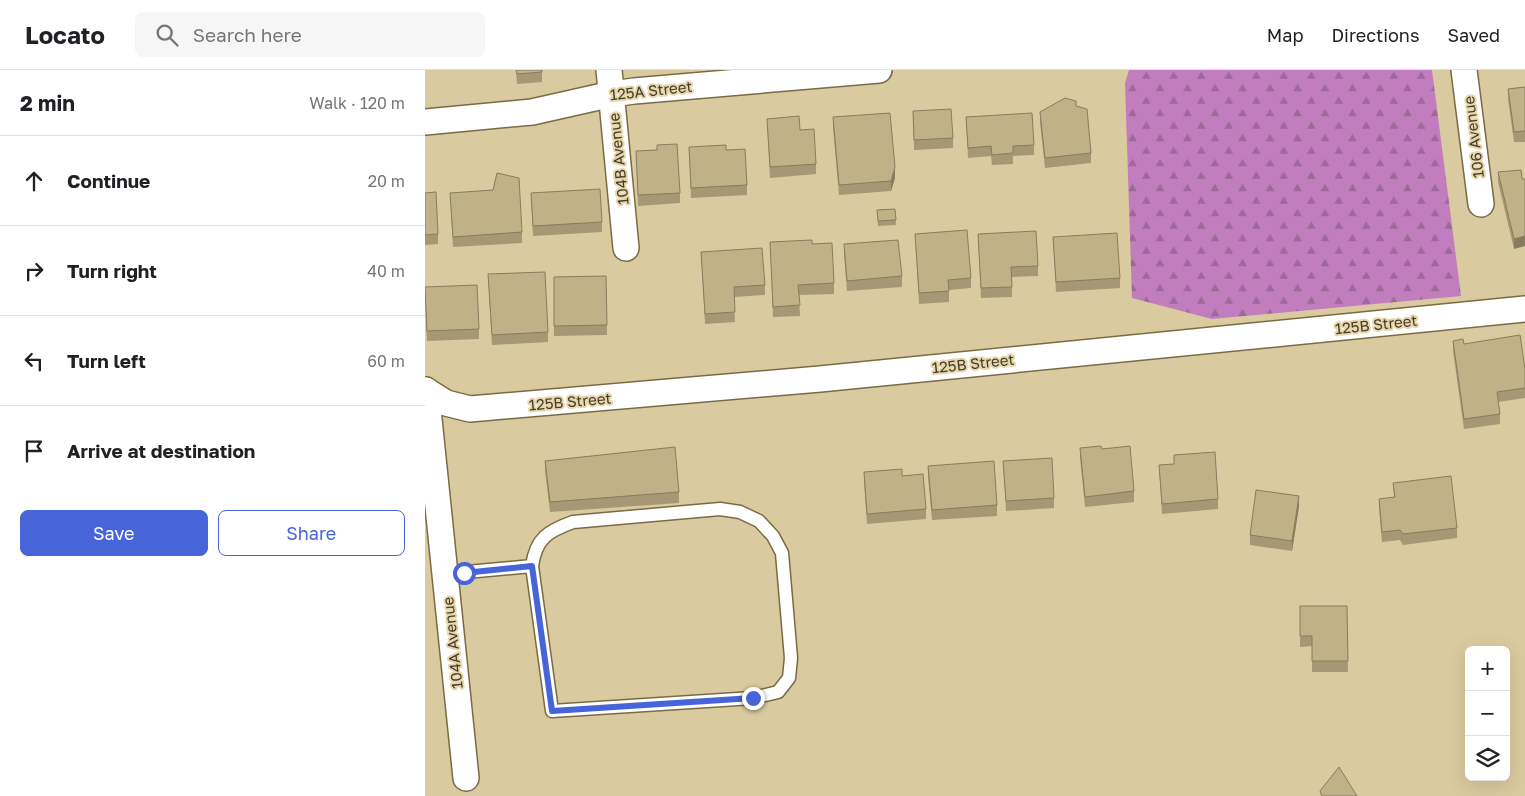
<!DOCTYPE html>
<html lang="en">
<head>
<meta charset="utf-8">
<style>
  body { margin:0; font-family:"Golos Text",sans-serif; background:#f6f6f6; color:#202124 }
  .controls { position:absolute; right:15px; bottom:15px; display:grid; overflow:hidden; border-radius:8px; box-shadow:0 5px 20px #0002 }
  .controls button { width:45px; height:45px; display:grid; place-items:center; padding:0; border:0; border-bottom:1px solid #e0e0e0; background:#fff; color:#202124; font:25px sans-serif }
  .stop { position:absolute; width:15px; height:15px; margin:-11px; border:4px solid #4764d8; border-radius:50%; background:#fff }
  .stop.end { background:#4764d8; border-color:#fff; box-shadow:0 1px 5px #0008 }
  .list { margin:0; padding:0; list-style:none }
  h2 { display:flex; justify-content:space-between; align-items:center; height:65px; margin:0; padding:0 20px; font-size:21px }
  h2 small { font-size:16px; font-weight:400; color:#757577 }
  .list li { display:grid; grid-template-columns:32px 1fr auto; gap:15px; align-items:center; box-sizing:border-box; height:90px; padding:0 20px; border-top:1px solid #e0e0e0 }
  .list b { display:block; font-size:19px; white-space:nowrap }
  .list em { font-size:16px; font-style:normal; color:#757577 }
  .actions { display:flex; gap:10px; padding:15px 20px }
  .actions a { flex:1; padding:11px 0; border:1px solid #4764d8; border-radius:8px; text-align:center; font-size:18px; color:#4764d8 }
  .actions .main { background:#4764d8; color:#fff }
  .icon { flex:none; width:28px; height:28px; fill:none; stroke:currentColor; stroke-width:2; stroke-linecap:round; stroke-linejoin:round }
  .map { position:relative; flex:none; width:1100px; height:726px; overflow:hidden }
  header { display:flex; align-items:center; gap:30px; box-sizing:border-box; height:70px; padding:0 25px; background:#fff; border-bottom:1px solid #e0e0e0 }
  header strong { font-size:24px }
  nav { display:flex; gap:28px; margin-inline-start:auto; font-size:18px }
  .search { width:350px; height:45px; background:#f6f6f6; display:flex; align-items:center; gap:12px; box-sizing:border-box; padding:0 18px; border-radius:8px; color:#757577; font-size:19px }
  main { display:flex }
  aside { flex:1; background:#fff }
  .map>svg:first-child { display:block }
  .forest { fill:url(#forest-firs) }
  .lines { fill:none; stroke-linecap:round; stroke-linejoin:round }
  .service-casing { stroke:#7a6b44; stroke-width:15 }
  .minor-casing { stroke:#7a6b44; stroke-width:28 }
  .service { stroke:#fff; stroke-width:12 }
  .minor { stroke:#fff; stroke-width:25 }
  .wall { fill:#a69874 }
  .shaded-wall { fill:#877c5e }
  .building { fill:#c1b187; stroke:#877c5e }
  .route { stroke:#4764d8; stroke-width:6 }
  .labels { text-anchor:middle; dominant-baseline:central; stroke-width:4; stroke-linejoin:round; paint-order:stroke }
  .street-label { font-size:15px; fill:#433c2b; stroke:#e8d7ac }
</style>
</head>
<body>
<header>
<strong>Locato</strong>
<div class="search"><svg class="icon" aria-label="search" viewBox="0 0 24 24"><circle cx="10" cy="10" r="6"/><path d="M15 15l6 6"/></svg>Search here</div>
<nav><a>Map</a><a>Directions</a><a>Saved</a></nav>
</header>
<main>
<aside>
<h2>2 min<small>Walk · 120 m</small></h2>
<ul class="list">
<li><svg class="icon" aria-label="ahead" viewBox="0 0 24 24"><path d="M12 20V5M6 11l6-6 6 6"/></svg><div><b>Continue</b></div><em>20 m</em></li>
<li><svg class="icon" aria-label="right" viewBox="0 0 24 24"><path d="M7 20v-9h11M14 6l5 5-5 5"/></svg><div><b>Turn right</b></div><em>40 m</em></li>
<li><svg class="icon" aria-label="left" viewBox="0 0 24 24"><path d="M17 20v-9H6M10 6l-5 5 5 5"/></svg><div><b>Turn left</b></div><em>60 m</em></li>
<li><svg class="icon" aria-label="arrive" viewBox="0 0 24 24"><path d="M6 21V4h12l-3 4 3 4H6"/></svg><div><b>Arrive at destination</b></div></li>
</ul>
<div class="actions"><a class="main">Save</a><a>Share</a></div>
</aside>
<div class="map">
<svg width="1100" height="726" viewBox="0 0 1100 726">
  <defs>
    <pattern id="forest-firs" width="22" height="20" patternUnits="userSpaceOnUse" patternTransform="scale(1.25)"><rect width="22" height="20" fill="#c17dbd"/><path d="M5 1l3.5 6h-7zM16 11l3.5 6h-7z" fill="#9e689a"/></pattern>
  </defs>
  <rect width="100%" height="100%" fill="#daca9f"/>
  <polygon class="forest" points="704,0 1007,0 1036,226 787,249 707,228 700,13"/>
  <g class="lines">
    <g class="service-casing">
      <path id="service" d="M20 504 107 496C111 468 123 461 148 452L295 439 315 442 334 451 348 466 357 483 366 588 364 608 353 622 328 628 127 641 107 496"/>
    </g>
    <g class="minor-casing">
      <g id="minor">
        <polyline points="184,0 201,178"/>
        <polyline points="1039,0 1056,134"/>
        <polyline points="0,52 107,42 187,24 209,21 454,0"/>
        <polyline points="0,320 21,333 45,339 395,309 1100,239"/>
        <polyline points="1,320 41,708"/>
      </g>
    </g>
    <use href="#service" class="service"/>
    <use href="#minor" class="minor"/>
  </g>
  <g class="wall">
    <polygon points="91,0 117,0 117,12 92,14"/>
    <polygon points="1100,17 1100,72 1089,72 1083,29 1083,19"/>
    <polygon points="651,36 666,83 666,93 620,98 615,53 615,42"/>
    <polygon points="488,41 528,68 528,78 489,80"/>
    <polygon points="408,47 470,108 466,121 414,125 408,58"/>
    <polygon points="541,47 609,75 609,85 588,86 588,94 567,95 566,86 543,88"/>
    <polygon points="342,49 375,60 391,94 391,104 345,108"/>
    <polygon points="264,77 301,80 322,115 322,125 266,128"/>
    <polygon points="211,81 255,123 255,133 213,136"/>
    <polygon points="1073,102 1097,109 1089,179 1073,112"/>
    <polygon points="0,123 13,164 13,174 0,175"/>
    <polygon points="25,123 97,162 97,173 28,177"/>
    <polygon points="106,123 177,152 177,162 108,166"/>
    <polygon points="470,139 471,155 453,156 452,140"/>
    <polygon points="490,164 546,208 546,218 524,220 524,232 494,234"/>
    <polygon points="553,164 613,196 613,206 587,207 587,227 556,228"/>
    <polygon points="628,167 695,208 695,218 631,222"/>
    <polygon points="345,172 387,174 409,213 409,224 374,225 375,246 348,247"/>
    <polygon points="419,174 477,206 477,217 422,221 419,185"/>
    <polygon points="276,182 340,215 340,225 309,227 310,252 280,254"/>
    <polygon points="63,204 123,262 123,272 67,275"/>
    <polygon points="181,206 182,265 129,266 129,207"/>
    <polygon points="0,227 54,259 54,269 2,271"/>
    <polygon points="1028,271 1039,274 1100,299 1100,328 1073,332 1075,344 1075,354 1039,359 1028,281"/>
    <polygon points="655,378 677,379 709,421 709,432 660,437 655,388"/>
    <polygon points="749,385 793,429 793,439 737,444 734,395 749,394"/>
    <polygon points="120,391 254,422 254,433 125,442 120,401"/>
    <polygon points="578,391 629,428 629,438 581,441"/>
    <polygon points="503,396 572,435 572,446 507,450 503,407"/>
    <polygon points="439,402 477,406 501,439 501,449 442,454 439,412"/>
    <polygon points="968,413 1032,458 1032,468 978,475 975,470 957,472 954,439 954,429 969,427"/>
    <polygon points="874,436 867,481 825,475 825,465"/>
    <polygon points="875,536 922,536 923,602 887,602 887,576 875,577"/>
  </g>
  <g class="shaded-wall">
    <polygon points="470,97 470,108 466,121 466,111"/>
    <polygon points="1100,166 1100,176 1089,179 1089,169"/>
    <polygon points="874,426 874,436 867,481 867,471"/>
  </g>
  <g class="building">
    <polygon points="91,0 117,0 117,2 92,4"/>
    <polygon points="1100,17 1100,61 1089,62 1083,19"/>
    <polygon points="640,28 651,31 651,36 662,39 666,83 620,88 615,42"/>
    <polygon points="526,39 528,68 489,70 488,41"/>
    <polygon points="465,43 470,97 466,111 414,115 408,47"/>
    <polygon points="607,43 609,75 588,76 588,83 567,85 566,76 543,78 541,47"/>
    <polygon points="374,46 375,60 389,59 391,94 345,97 342,49"/>
    <polygon points="252,74 255,123 213,125 211,81 232,80 232,75"/>
    <polygon points="301,75 301,80 320,79 322,115 266,118 264,77"/>
    <polygon points="1096,100 1097,109 1100,109 1100,166 1089,169 1073,102"/>
    <polygon points="72,103 94,108 97,162 28,167 25,123 68,120"/>
    <polygon points="175,119 177,152 108,156 106,123"/>
    <polygon points="11,122 13,164 0,165 0,123"/>
    <polygon points="470,139 471,150 453,151 452,140"/>
    <polygon points="542,160 546,208 523,210 524,221 494,223 490,164"/>
    <polygon points="611,161 613,196 586,197 587,217 556,218 553,164"/>
    <polygon points="692,163 695,208 631,212 628,167"/>
    <polygon points="387,170 387,174 407,173 409,213 373,215 375,235 348,237 345,172"/>
    <polygon points="473,170 477,206 422,211 419,174"/>
    <polygon points="337,178 340,215 309,217 310,242 280,244 276,182"/>
    <polygon points="120,202 123,262 67,265 63,204"/>
    <polygon points="181,206 182,255 129,256 129,207"/>
    <polygon points="52,215 54,259 2,261 0,217"/>
    <polygon points="1095,265 1100,299 1100,318 1072,322 1075,344 1039,349 1028,271 1038,269 1039,274"/>
    <polygon points="676,376 677,379 705,376 709,421 660,427 655,378"/>
    <polygon points="250,377 254,422 125,432 120,391"/>
    <polygon points="790,382 793,429 737,434 734,395 749,394 749,385"/>
    <polygon points="627,388 629,428 581,431 578,391"/>
    <polygon points="569,391 572,435 507,440 503,396"/>
    <polygon points="477,399 477,406 498,404 501,439 442,444 439,402"/>
    <polygon points="1026,406 1032,458 978,464 975,460 957,462 954,429 970,427 968,413"/>
    <polygon points="831,420 874,426 867,471 825,465"/>
    <polygon points="875,536 922,536 923,591 887,591 887,566 875,566"/>
    <polygon points="914,697 932,726 897,726 895,721"/>
  </g>
  <g class="lines">
    <polyline class="route" points="39,503 107,496 127,641 328,628"/>
  </g>
  <g class="labels">
    <g class="street-label">
      <text transform="translate(226 20) rotate(-6)">125A Street</text>
      <text transform="translate(1048 67) rotate(-97)">106 Avenue</text>
      <text transform="translate(193 89) rotate(-96)">104B Avenue</text>
      <text transform="translate(951 254) rotate(-6)">125B Street</text>
      <text transform="translate(548 293) rotate(-6)">125B Street</text>
      <text transform="translate(145 331) rotate(-5)">125B Street</text>
      <text transform="translate(27 573) rotate(-96)">104A Avenue</text>
    </g>
  </g>
</svg>
<div class="controls">
<button>+</button>
<button>−</button>
<button><svg class="icon" aria-label="layers" viewBox="0 0 24 24"><path d="M12 4l9 5-9 5-9-5zM3 14l9 5 9-5"/></svg></button>
</div>
<div class="stop" style="left:39px;top:503px"></div>
<div class="stop end" style="left:328px;top:628px"></div>
</div>
</main>
</body>
</html>
